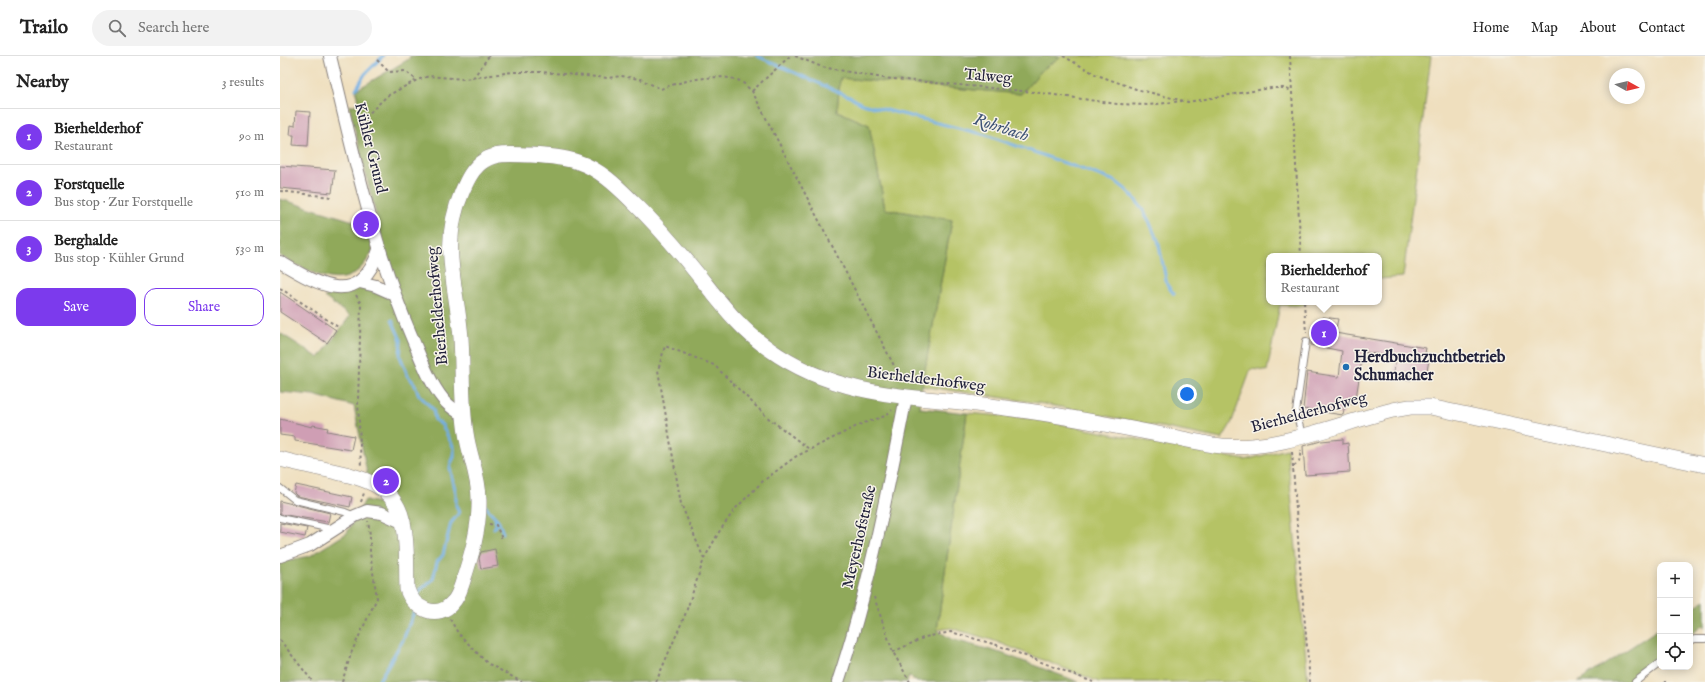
<!DOCTYPE html>
<html lang="en">
<head>
<meta charset="utf-8">
<style>
  body { margin:0; font-family:"IM FELL English",serif; background:#f2f2f2; color:#222 }
  .controls { position:absolute; right:12px; bottom:12px; display:grid; overflow:hidden; border-radius:8px; box-shadow:0 2px 10px #0003 }
  .controls button { width:36px; height:36px; display:grid; place-items:center; padding:0; border:0; border-bottom:1px solid #e0e0e0; background:#fff; color:#222; font:20px sans-serif }
  .compass { position:absolute; left:1329px; top:12px; width:36px; height:36px; border-radius:50%; background:#fff; box-shadow:0 2px 10px #0003; rotate:98deg }
  .you { position:absolute; left:907px; top:338px; width:14px; height:14px; margin:-10px; border:3px solid #fff; border-radius:50%; background:#1a73e8; box-shadow:0 0 0 6px #1a73e833 }
  .badge { display:grid; place-items:center; width:26px; height:26px; border-radius:50%; background:#7c3aed; color:#fff; font-size:13px; font-weight:700 }
  .pin { position:absolute; translate:-50% -50%; border:2px solid #fff; box-shadow:0 1px 4px #0006 }
  .popup { position:absolute; left:986px; top:197px; width:116px; height:52px; box-sizing:border-box; display:grid; place-content:center; border-radius:8px; background:#fff; filter:drop-shadow(0 1px 3px #0005); font-size:13px; white-space:nowrap; color:#767676 }
  .popup b { font-size:15px; color:#222 }
  .popup::after { content:''; position:absolute; left:50%; top:100%; margin-left:-8px; border:8px solid transparent; border-top-color:#fff }
  .list { margin:0; padding:0; list-style:none }
  h2 { display:flex; justify-content:space-between; align-items:center; height:52px; margin:0; padding:0 16px; font-size:17px }
  h2 small { font-size:13px; font-weight:400; color:#767676 }
  .list li { display:grid; grid-template-columns:26px 1fr auto; gap:12px; align-items:center; box-sizing:border-box; height:56px; padding:0 16px; border-top:1px solid #e0e0e0 }
  .list b { display:block; font-size:15px; white-space:nowrap }
  .list p { margin:0; font-size:13px; white-space:nowrap; color:#767676 }
  .list em { font-size:13px; font-style:normal; color:#767676 }
  .actions { display:flex; gap:8px; padding:12px 16px }
  .actions a { flex:1; padding:9px 0; border:1px solid #7c3aed; border-radius:12px; text-align:center; font-size:14px; color:#7c3aed }
  .actions .main { background:#7c3aed; color:#fff }
  .icon { flex:none; width:22px; height:22px; fill:none; stroke:currentColor; stroke-width:2; stroke-linecap:round; stroke-linejoin:round }
  .map { position:relative; flex:none; width:1425px; height:626px; overflow:hidden }
  header { display:flex; align-items:center; gap:24px; box-sizing:border-box; height:56px; padding:0 20px; background:#fff; border-bottom:1px solid #e0e0e0 }
  header strong { font-size:19px }
  nav { display:flex; gap:22px; margin-inline-start:auto; font-size:14px }
  .search { width:280px; height:36px; background:#f2f2f2; display:flex; align-items:center; gap:10px; box-sizing:border-box; padding:0 14px; border-radius:22px; color:#767676; font-size:15px }
  main { display:flex }
  aside { flex:1; background:#fff }
  .map>svg:first-child { display:block }
  .green { fill:#b5c365; stroke:#6c7250 }
  .forest { fill:#90a95a; stroke:#59664a }
  .lines { fill:none; stroke-linecap:round; stroke-linejoin:round }
  .stream { stroke:#71afe4; stroke-width:3 }
  .building { fill:#cf9eb4 }
  .service-casing { stroke:#88807c; stroke-width:8 }
  .minor-casing { stroke:#88807c; stroke-width:14 }
  .tertiary-casing { stroke:#88807c; stroke-width:16 }
  .path { stroke:#88807c; stroke-width:2; stroke-dasharray:3 3; stroke-linecap:butt }
  .service { stroke:#fff; stroke-width:6 }
  .minor { stroke:#fff; stroke-width:12 }
  .tertiary { stroke:#fff; stroke-width:15 }
  .poi-dot { fill:#1f6fb2; stroke:#f7f3e8; stroke-width:1.5 }
  .labels { text-anchor:middle; dominant-baseline:central; stroke-width:3; stroke-linejoin:round; paint-order:stroke }
  .street-label { font-size:16px; fill:#22223b; stroke:#f7f3e8 }
  .poi-label { font-size:16px; font-weight:bold; fill:#22223b; stroke:#f7f3e8; text-anchor:start }
  .water-label { font-size:17px; font-style:italic; fill:#3e5376; stroke:#f7f3e8 }
</style>
</head>
<body>
<header>
<strong>Trailo</strong>
<div class="search"><svg class="icon" aria-label="search" viewBox="0 0 24 24"><circle cx="10" cy="10" r="6"/><path d="M15 15l6 6"/></svg>Search here</div>
<nav><a>Home</a><a>Map</a><a>About</a><a>Contact</a></nav>
</header>
<main>
<aside>
<h2>Nearby<small>3 results</small></h2>
<ul class="list">
<li><span class="badge">1</span><div><b>Bierhelderhof</b><p>Restaurant</p></div><em>90 m</em></li>
<li><span class="badge">2</span><div><b>Forstquelle</b><p>Bus stop · Zur Forstquelle</p></div><em>510 m</em></li>
<li><span class="badge">3</span><div><b>Berghalde</b><p>Bus stop · Kühler Grund</p></div><em>530 m</em></li>
</ul>
<div class="actions"><a class="main">Save</a><a>Share</a></div>
</aside>
<div class="map">
<svg width="1425" height="626" viewBox="0 0 1425 626">
  <rect width="100%" height="100%" fill="#f7f3e8"/>
  <filter id="ink" filterUnits="userSpaceOnUse"><feTurbulence type="fractalNoise" baseFrequency=".025" numOctaves="2"/><feDisplacementMap in="SourceGraphic" scale="8" xChannelSelector="R" yChannelSelector="G"/><feConvolveMatrix kernelMatrix="1 2 1 2 8 2 1 2 1" color-interpolation-filters="sRGB"/></filter>
  <filter id="wash" filterUnits="userSpaceOnUse"><feTurbulence type="fractalNoise" baseFrequency=".012" numOctaves="4" result="noise"/><feDisplacementMap in="SourceGraphic" scale="16" xChannelSelector="R" yChannelSelector="G"/><feGaussianBlur stdDeviation="0.9" result="paint"/><feColorMatrix in="noise" values="0 0 0 0 0 0 0 0 0 0 0 0 0 0 0 0 0 1.4 0 .05"/><feComposite in="paint" operator="in"/></filter>
  <g filter="url(#wash)">
    <rect width="100%" height="100%" fill="#efdfbe"/>
    <g class="green">
      <polygon points="781,0 1151,0 1123,221 1099,223 1099,200 989,200 989,246 1028,246 1021,250 1000,249 987,315 971,313 951,368 942,383 765,348 642,330 672,164 605,153 589,69 557,55 560,22 741,38 762,14"/>
      <polygon points="687,357 755,363 965,404 1007,393 1028,626 819,626 712,584 671,572 657,574"/>
    </g>
    <g class="forest">
      <polygon points="130,0 781,0 762,14 741,38 560,22 557,55 589,69 605,153 672,164 642,330 640,352 687,357 657,574 671,583 721,597 799,626 637,626 629,620 627,626 0,626 0,506 30,500 67,477 85,444 108,449 87,417 74,350 33,339 0,336 0,277 39,302 70,260 44,241 80,230 111,239 110,215 69,50 78,48 76,34 129,3"/>
      <path d="M0 143 87 169 93 194C68 243 36 218 0 200Z"/>
      <polygon points="1425,544 1425,571 1422,570 1410,579 1410,553"/>
      <polygon points="1380,572 1380,601 1347,626 1298,626"/>
    </g>
    <g class="lines">
      <g class="stream">
        <path d="M477 0 570 41 582 48 706 79 835 125C850 135 860 147 868 163 872 170 873 177 878 184L887 229 894 238"/>
        <polyline points="76,33 85,18 103,0"/>
        <polyline points="112,264 121,284 120,300 128,320 134,327 139,339 153,353 155,364 162,369 174,392 174,401 171,407 170,412 176,437 176,449 179,457 171,467 163,499 157,506 153,523 149,527 140,534 138,542"/>
        <polyline points="205,450 218,464 223,477"/>
        <polyline points="214,472 216,469 215,462"/>
        <polyline points="98,626 123,584 134,556"/>
      </g>
    </g>
    <g id="blocks">
      <g class="building">
        <polygon points="16,55 30,56 28,90 13,89 14,79 10,79 11,69 15,70"/>
        <polygon points="0,110 55,114 52,137 0,132"/>
        <polygon points="0,236 56,274 47,287 0,256"/>
        <polygon points="1043,261 1058,263 1055,277 1146,292 1145,297 1150,298 1146,321 1131,319 1131,324 1113,321 1116,301 1083,296 1075,349 1065,347 1063,359 1023,353 1027,316 1059,321 1062,295 1031,289 1033,274 1040,276"/>
        <polygon points="0,363 32,371 33,369 48,372 47,375 74,380 71,394 15,385 15,381 0,379"/>
        <polygon points="1063,383 1063,388 1068,387 1070,416 1025,419 1023,390 1041,385"/>
        <polygon points="16,429 72,441 70,451 17,440 14,437"/>
        <polygon points="0,445 50,457 48,466 0,458"/>
        <polygon points="0,467 27,472 25,481 0,476"/>
        <polygon points="215,493 218,510 201,513 199,502 201,496"/>
      </g>
    </g>
  </g>
  <g filter="url(#ink)">
    <use href="#blocks" fill-opacity="0" stroke="#88807c" stroke-width="1"/>
    <g class="lines">
      <g class="service-casing">
        <g id="service">
          <polyline points="1022,379 1016,356 1026,285"/>
          <polyline points="0,432 15,444 65,456 75,460"/>
          <polyline points="0,462 52,473"/>
          <polyline points="1410,585 1415,583 1425,583"/>
          <polyline points="1355,626 1380,607"/>
        </g>
      </g>
      <g class="minor-casing">
        <g id="minor">
          <path d="M50 0C73 96 94 194 133 284 141 303 150 327 163 343 169 351 177 355 184 360"/>
          <path d="M0 206C40 230 79 253 99 194"/>
          <polyline points="80,226 96,230 114,238"/>
          <polyline points="0,500 30,489 75,460 87,455 102,457 124,467"/>
          <path d="M558 626C589 533 607 437 626 341"/>
        </g>
      </g>
      <g class="tertiary-casing">
        <path id="tertiary" d="M0 403C16 407 32 411 48 414 80 421 115 428 123 466 128 487 126 511 127 533 133 553 158 565 173 546 178 541 180 534 182 528 191 501 200 472 199 443 199 420 189 399 186 377 181 346 183 314 181 282 177 229 159 190 182 136 187 124 193 111 205 104 218 96 236 99 251 99 267 100 283 101 298 106 319 113 336 129 352 145 375 167 395 190 415 215 438 243 458 272 489 293 547 335 611 340 681 346 703 349 725 352 748 355 810 364 872 377 933 389 992 398 1056 368 1113 354L1130 351H1150L1425 409"/>
      </g>
      <g class="path">
        <polyline points="515,0 542,11 603,22 754,36 837,48 869,49 902,45"/>
        <polyline points="783,0 817,19 856,33 908,46 991,32 1003,32 1012,35"/>
        <polyline points="1010,0 1021,200"/>
        <polyline points="97,4 109,16 125,15 137,24"/>
        <polyline points="193,22 209,0"/>
        <polyline points="472,35 510,0"/>
        <path d="M77 69 107 40 137 24 149 20 184 23 232 16H262L328 22 341 20 360 23 381 33C399 25 441 16 460 25 464 27 468 32 472 35L623 327"/>
        <polyline points="0,135 51,141"/>
        <polyline points="0,232 58,271"/>
        <polyline points="76,239 81,248 78,345 81,411"/>
        <polyline points="1024,246 1026,277"/>
        <polyline points="1012,396 1020,511 1030,626"/>
        <polyline points="1014,410 1019,406 1021,394"/>
        <polyline points="81,446 84,437"/>
        <polyline points="209,468 216,469 222,483"/>
        <polyline points="424,503 401,448 378,314 385,290 434,309 487,361 529,393"/>
        <polyline points="594,541 613,596 630,626"/>
        <polyline points="170,563 178,577 207,607 242,626"/>
        <polyline points="0,584 33,626"/>
        <polyline points="613,596 645,581 671,576 717,589 813,626"/>
        <polyline points="62,626 72,595 97,542 90,497 90,479 88,465"/>
        <polyline points="376,626 405,559 424,503 439,476 455,453 483,425 515,401 581,368 605,360 612,354"/>
        <polyline points="1384,626 1386,626"/>
      </g>
      <use href="#service" class="service"/>
      <use href="#minor" class="minor"/>
      <use href="#tertiary" class="tertiary"/>
    </g>
  </g>
  <circle class="poi-dot" cx="1066" cy="311" r="4"/>
  <g class="labels">
    <g class="street-label">
      <text transform="translate(708 21) rotate(5)">Talweg</text>
      <text transform="translate(90 92) rotate(76)">Kühler Grund</text>
      <text transform="translate(158 250) rotate(-95)">Bierhelderhofweg</text>
      <text transform="translate(646 324) rotate(7)">Bierhelderhofweg</text>
      <text transform="translate(1029 357) rotate(-15)">Bierhelderhofweg</text>
      <text transform="translate(580 481) rotate(-77)">Meyerhofstraße</text>
    </g>
    <g class="poi-label">
      <text x="1074" y="302">Herdbuchzuchtbetrieb<tspan x="1074" dy="18">Schumacher</tspan></text>
    </g>
    <g class="water-label">
      <text transform="translate(721 72) rotate(18)">Rohrbach</text>
    </g>
  </g>
</svg>
<div class="controls">
<button>+</button>
<button>−</button>
<button><svg class="icon" aria-label="locate" viewBox="0 0 24 24"><circle cx="12" cy="12" r="6"/><path d="M12 2v4M12 18v4M2 12h4M18 12h4"/></svg></button>
</div>
<svg class="compass" viewBox="-18 -18 36 36"><path d="M0-13l5 13h-10z" fill="#e53935"/><path d="M0 13l5-13h-10z" fill="#767676"/></svg>
<div class="you"></div>
<div class="pin badge" style="left:1044px;top:277px">1</div>
<div class="popup"><b>Bierhelderhof</b>Restaurant</div>
<div class="pin badge" style="left:106px;top:425px">2</div>
<div class="pin badge" style="left:86px;top:168px">3</div>
</div>
</main>
</body>
</html>
